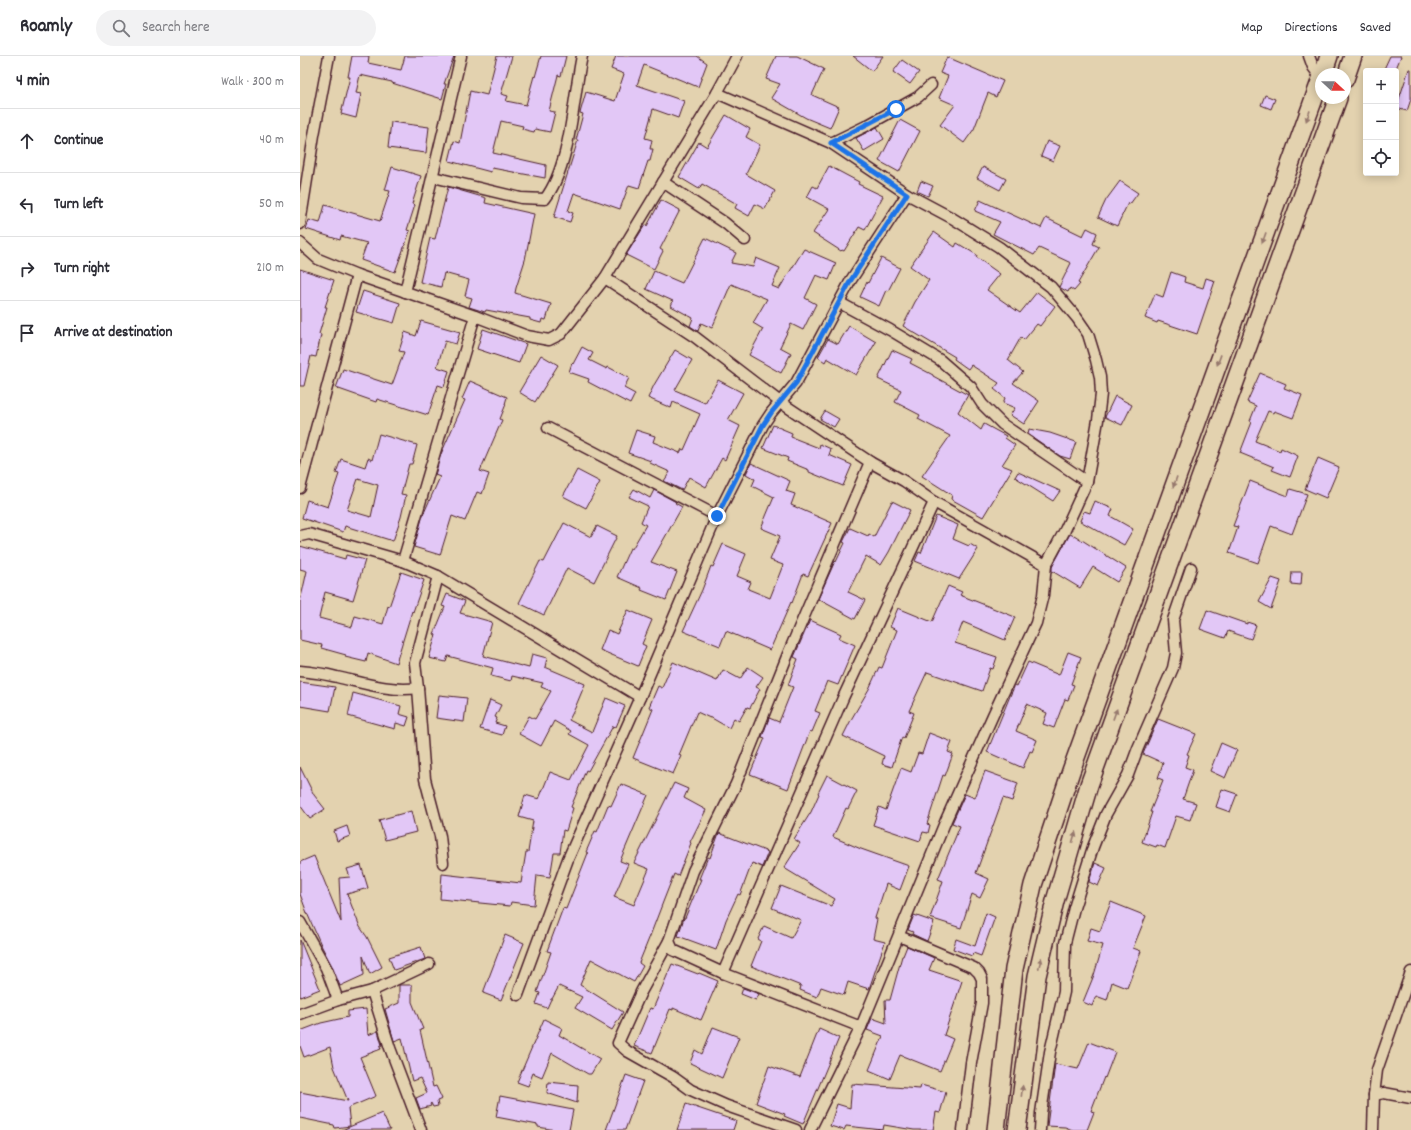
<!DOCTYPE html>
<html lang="en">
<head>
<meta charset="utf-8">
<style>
  body { margin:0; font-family:Dekko,sans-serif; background:#f2f2f3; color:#2b2b33 }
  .controls { position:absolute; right:12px; top:12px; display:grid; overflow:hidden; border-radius:4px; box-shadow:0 2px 10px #0003 }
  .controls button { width:36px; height:36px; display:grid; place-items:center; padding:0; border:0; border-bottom:1px solid #e1e1e2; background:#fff; color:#2b2b33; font:20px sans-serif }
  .compass { position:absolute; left:1015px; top:12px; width:36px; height:36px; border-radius:50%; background:#fff; box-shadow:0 2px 10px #0003; rotate:111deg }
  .stop { position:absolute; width:12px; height:12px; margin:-9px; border:3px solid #1a73e8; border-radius:50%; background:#fff }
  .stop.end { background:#1a73e8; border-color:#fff; box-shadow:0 1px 4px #0008 }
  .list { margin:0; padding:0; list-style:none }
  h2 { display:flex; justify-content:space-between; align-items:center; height:52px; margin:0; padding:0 16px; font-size:17px }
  h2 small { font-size:13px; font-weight:400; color:#7c7c81 }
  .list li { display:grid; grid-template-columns:26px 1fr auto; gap:12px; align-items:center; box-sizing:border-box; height:64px; padding:0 16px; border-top:1px solid #e1e1e2 }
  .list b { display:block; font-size:15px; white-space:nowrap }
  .list em { font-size:13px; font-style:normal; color:#7c7c81 }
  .icon { flex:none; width:22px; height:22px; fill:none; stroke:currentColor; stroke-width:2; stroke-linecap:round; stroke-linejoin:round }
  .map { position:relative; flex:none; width:1111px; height:1074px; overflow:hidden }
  header { display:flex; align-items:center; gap:24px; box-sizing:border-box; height:56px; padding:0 20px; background:#fff; border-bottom:1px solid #e1e1e2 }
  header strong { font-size:19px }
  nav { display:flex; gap:22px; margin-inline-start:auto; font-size:14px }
  .search { width:280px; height:36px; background:#f2f2f3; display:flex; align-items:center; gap:10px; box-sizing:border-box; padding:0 14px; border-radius:22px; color:#7c7c81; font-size:15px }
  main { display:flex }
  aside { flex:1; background:#fff }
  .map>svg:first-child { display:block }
  .building { fill:#e2c7f6; stroke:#4a1f2b; fill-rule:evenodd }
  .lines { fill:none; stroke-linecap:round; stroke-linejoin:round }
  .minor-casing { stroke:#4a1f2b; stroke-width:13 }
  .trunk-casing { stroke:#4a1f2b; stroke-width:20 }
  .minor { stroke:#e3d2af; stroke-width:10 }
  .trunk { stroke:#e3d2af; stroke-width:17 }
  .oneway { fill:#96786d }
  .route { stroke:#1a73e8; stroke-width:5 }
</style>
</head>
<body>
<header>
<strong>Roamly</strong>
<div class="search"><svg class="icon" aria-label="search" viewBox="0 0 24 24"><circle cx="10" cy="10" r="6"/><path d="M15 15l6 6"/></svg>Search here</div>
<nav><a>Map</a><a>Directions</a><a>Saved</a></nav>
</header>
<main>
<aside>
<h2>4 min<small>Walk · 300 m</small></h2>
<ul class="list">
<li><svg class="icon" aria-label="ahead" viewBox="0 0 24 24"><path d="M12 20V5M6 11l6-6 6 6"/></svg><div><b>Continue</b></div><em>40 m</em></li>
<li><svg class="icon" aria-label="left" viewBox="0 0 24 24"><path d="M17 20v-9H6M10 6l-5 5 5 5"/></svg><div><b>Turn left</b></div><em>50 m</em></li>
<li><svg class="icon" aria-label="right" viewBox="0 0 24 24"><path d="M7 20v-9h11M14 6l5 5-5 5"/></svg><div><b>Turn right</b></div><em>210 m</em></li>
<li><svg class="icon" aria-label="arrive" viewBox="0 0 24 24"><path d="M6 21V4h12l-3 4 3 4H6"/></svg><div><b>Arrive at destination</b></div></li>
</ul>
</aside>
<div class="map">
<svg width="1111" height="1074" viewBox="0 0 1111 1074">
  <rect width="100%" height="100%" fill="#e3d2af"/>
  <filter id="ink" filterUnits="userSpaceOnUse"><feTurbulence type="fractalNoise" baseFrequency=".025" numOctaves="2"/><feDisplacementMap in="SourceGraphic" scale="8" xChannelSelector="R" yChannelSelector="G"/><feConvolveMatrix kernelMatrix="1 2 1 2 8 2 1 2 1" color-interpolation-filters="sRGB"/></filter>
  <g filter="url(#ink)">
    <g class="building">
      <polygon points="52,0 69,0 68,7 101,14 105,0 154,0 144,28 146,28 142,43 92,27 92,26 60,19 56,37 61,38 56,62 41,58 50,21 48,21"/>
      <polygon points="197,0 212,0 201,38 208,40 206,45 226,49 234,20 235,21 241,0 266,0 261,20 258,19 249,55 255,56 250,76 235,73 234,76 222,73 223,70 201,65 193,97 246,109 245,122 192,112 191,116 149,105 154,85 160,87 170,35 187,39"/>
      <polygon points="316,0 397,0 407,7 398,31 344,9 337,29 384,45 378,62 353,53 345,82 352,84 350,93 353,93 350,105 348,105 339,132 329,129 320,153 274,137 268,155 273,157 270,166 254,161 278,84 276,84 283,58 280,57 286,36 315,45 324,18 311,13"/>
      <polygon points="476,0 497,0 524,13 512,39 539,51 530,72 506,62 471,42 480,28 466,23"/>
      <polygon points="553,0 583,0 572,15"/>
      <polygon points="1090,0 1101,0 1095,15 1083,15"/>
      <polygon points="647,1 703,25 696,41 688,37 674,73 664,87 640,69 655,49 639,42 648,20 640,17"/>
      <polygon points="602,4 619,16 610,28 593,16"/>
      <polygon points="1109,13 1111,13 1111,43 1107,55 1096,52"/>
      <polygon points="965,39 975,43 971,53 961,49"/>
      <polygon points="426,59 450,73 446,81 460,89 446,118 475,135 465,153 455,148 449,160 435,152 437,148 402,128 399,133 379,121 399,86 407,91"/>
      <polygon points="600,64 620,75 599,116 579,105"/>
      <polygon points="91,66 129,71 126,97 88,92"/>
      <polygon points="577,71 584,83 564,95 556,82"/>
      <polygon points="747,85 760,90 753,105 741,100"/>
      <polygon points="529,110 559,126 558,128 583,140 565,174 559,171 544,195 542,194 541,195 513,177 529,153 507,141 513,130 517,132"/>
      <polygon points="92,111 121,120 112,148 115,149 107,174 110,175 95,216 61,204 67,187 41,180 40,184 6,173 9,164 20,167 25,149 80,165 90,135 85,134"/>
      <polygon points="683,111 706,123 700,134 677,122"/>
      <polygon points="621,125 633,130 628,140 617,135"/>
      <polygon points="820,125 838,137 830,148 828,147 817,170 798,161 806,144"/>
      <polygon points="148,131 186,142 185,147 234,158 225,204 216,232 215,237 251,248 246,264 242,263 241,267 230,264 230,262 186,254 185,256 169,251 172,242 165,240 169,224 144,217 141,231 120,226 130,182 135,183"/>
      <polygon points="361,144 380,154 360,193 363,195 354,213 326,199 345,169 347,170"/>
      <polygon points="680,144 741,172 746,162 783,180 787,172 797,177 793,188 799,191 778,227 780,228 774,235 770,232 768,236 759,231 771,207 739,192 734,199 693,178 700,166 675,155"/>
      <polygon points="634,176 655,191 657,187 677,199 676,201 700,218 687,234 720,257 737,236 755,250 740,270 737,268 724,284 721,281 708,304 723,316 713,327 739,345 724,368 710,359 715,352 703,347 705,342 694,333 699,327 671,309 668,313 654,303 655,301 603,270 615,246 629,224 610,210"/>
      <polygon points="405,182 436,197 431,207 453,211 456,202 480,212 472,230 479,233 504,193 536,207 529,224 516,219 505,242 516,248 503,274 491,268 480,291 491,297 481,317 449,299 463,273 453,267 467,243 431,228 412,272 401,267 398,275 390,270 393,262 371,250 373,245 346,233 354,215 382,227"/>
      <polygon points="581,202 600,212 588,235 586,234 579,250 560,241 567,226 568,227"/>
      <polygon points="0,213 34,224 25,251 27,251 19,278 21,279 16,301 11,300 4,330 0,330"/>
      <polygon points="871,216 885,221 884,226 903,232 906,222 915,225 897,278 858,265 857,267 845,262 855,238 863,241"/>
      <polygon points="63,235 100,247 94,267 56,256"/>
      <polygon points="121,265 160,276 156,288 145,285 137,311 149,315 144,331 138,329 128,359 77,343 76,346 36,332 43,313 92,329 104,296 99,295 105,276 116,280"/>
      <polygon points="549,270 576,286 556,319 527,302 525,306 518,301 528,283 538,288"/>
      <polygon points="183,273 226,288 219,307 177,293"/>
      <polygon points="282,291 293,297 289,304 307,313 308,311 329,322 324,332 335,338 330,348 288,326 289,323 269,316 272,307 273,308"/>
      <polygon points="375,294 392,304 375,334 405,347 418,324 443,337 428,364 440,370 425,404 422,402 406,431 389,421 382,434 364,425 370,416 350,407 351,405 328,397 336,374 355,380 353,386 380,397 382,393 384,394 400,358 373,346 371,352 348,342 354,329"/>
      <polygon points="592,294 612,303 610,307 633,319 633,320 668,339 658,356 681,374 684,368 706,380 705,382 715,389 702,409 712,413 683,461 651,443 652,439 622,420 650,380 618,363 620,359 595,346 601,334 578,323"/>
      <polygon points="241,299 258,309 235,346 219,336"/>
      <polygon points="960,317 986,328 984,332 1002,339 993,362 974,355 973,357 968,355 955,385 980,395 981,392 998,400 990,421 972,414 974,411 940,397 952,366 950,365 956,350 947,346"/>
      <polygon points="170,325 207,341 205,348 206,348 200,363 202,364 180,415 189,418 182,438 177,436 165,465 152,460 140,499 114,491 123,459 140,421 135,419 141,398 165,344 162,343"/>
      <polygon points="815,340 832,349 822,369 805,361"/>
      <polygon points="525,355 539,363 534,371 520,363"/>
      <polygon points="473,369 492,377 491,381 519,392 520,388 531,393 529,399 552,409 543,430 509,416 509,414 487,405 488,402 463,392"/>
      <polygon points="729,373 750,377 776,386 770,403 760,400 728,378"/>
      <path d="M79 378 117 389 112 408H109L101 438 106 439 101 461 93 485 45 470 43 476 2 462 7 444 28 451 39 418 36 417 41 403 65 411 68 402 72 404ZM58 423 78 429 71 461 47 454Z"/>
      <polygon points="1018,402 1039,411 1026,442 1005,433"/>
      <polygon points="451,407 490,425 486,435 495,438 491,449 532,467 508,520 503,518 492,547 491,546 470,594 426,575 420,590 383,575 402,534 411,510 413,511 423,488 446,498 437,520 451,526 448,533 470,542 483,509 470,504 480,480 461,472 474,441 452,430 455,423 446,418"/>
      <polygon points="277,414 300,426 286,452 263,440"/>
      <polygon points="718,416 760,435 753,445 715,421"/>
      <polygon points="950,425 988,440 990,433 1007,438 992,478 971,470 958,507 929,497 938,471 933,470"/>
      <polygon points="334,433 350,442 354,434 376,446 375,447 382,451 351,506 377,516 366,544 341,534 342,532 317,521 330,492 332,493 346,469 341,466 348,450 329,441"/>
      <polygon points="592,445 610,454 589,496 581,509 566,500 548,536 565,544 555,563 518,543 535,505 536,506 545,487 543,486 550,472 568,480 569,478 574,481"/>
      <polygon points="795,445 813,453 810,460 833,473 824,489 780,465 784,455 790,457"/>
      <polygon points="636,460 658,469 653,483 669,490 670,488 678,493 659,523 615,505 619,496 621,497"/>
      <polygon points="264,467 291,481 297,470 317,480 294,526 267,512 244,559 219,547 240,505 244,506"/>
      <polygon points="770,478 774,480 774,479 826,512 817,526 793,511 780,532 752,515 752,511"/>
      <polygon points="0,490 45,503 46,499 65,504 53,544 25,536 19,562 52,571 55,560 83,568 88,550 89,551 101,516 124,524 113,556 112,555 96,607 68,597 66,606 45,601 46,599 21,592 22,589 0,584 0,546 7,515 0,513"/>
      <polygon points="992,516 1002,516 1001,529 991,528"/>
      <polygon points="972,522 981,525 971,553 959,546"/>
      <polygon points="648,530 662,536 660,539 715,561 705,584 663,566 655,587 697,601 693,613 690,612 682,635 627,616 609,655 614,657 604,682 602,681 592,711 582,708 584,700 543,680 552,662 569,633 579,611 582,612 597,574 590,571 598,552 632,566"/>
      <polygon points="147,538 165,545 160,557 192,566 183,600 229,612 232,598 247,602 245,611 285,628 275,652 269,664 292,676 306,642 325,650 316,671 313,670 288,715 286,714 271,751 273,752 266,775 263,774 260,797 254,797 250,821 237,819 234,849 211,846 210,850 140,843 142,818 221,827 226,796 228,796 233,765 219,761 225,739 239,743 250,716 271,724 289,689 269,678 271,675 254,665 241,690 219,678 229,660 235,663 251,635 241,631 243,627 212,620 211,625 191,620 193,612 148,600 146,606 129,602 136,579 134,578 145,551 142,550"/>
      <polygon points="328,554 352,564 342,588 346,590 338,610 300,594 308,574 317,578"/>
      <polygon points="907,554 947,568 947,566 956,569 951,583 928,575 925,582 900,573"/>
      <polygon points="510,564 541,578 539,582 555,589 538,629 527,625 515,655 520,657 512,676 510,675 488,733 450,718 465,682 462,681 469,662 479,666 493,631 488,629 498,603 494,601"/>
      <polygon points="768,596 781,601 771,628 774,629 768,644 765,643 754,672 743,668 747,657 727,648 716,675 737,684 732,696 730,695 723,712 687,696 710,640 715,629 717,630 728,606 759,619"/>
      <polygon points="373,606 417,625 423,614 440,623 448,611 463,621 456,631 460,633 450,652 447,651 439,665 434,662 429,672 410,661 410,662 397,656 379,699 381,700 373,718 333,702 353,653 349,651 358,630 362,632"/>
      <polygon points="0,626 35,631 30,655 0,650"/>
      <polygon points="53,637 101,650 99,658 109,661 106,670 96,667 95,673 48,660"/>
      <polygon points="139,639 167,642 164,666 136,662"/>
      <polygon points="190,644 201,649 195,661 197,662 195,667 205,670 202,679 180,673"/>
      <polygon points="858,663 896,678 887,698 889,699 885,711 893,714 883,743 896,747 890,764 876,760 865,792 857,789 856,791 842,786 852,756 850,756 863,724 858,722 863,707 843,698"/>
      <polygon points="629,677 652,686 648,696 653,698 645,720 643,719 627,768 630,769 628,777 623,776 620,785 573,769 579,751 586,754 601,712 611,716 618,697 622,698"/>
      <polygon points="921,687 937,694 925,722 910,715"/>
      <polygon points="0,711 14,739 25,753 10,763 0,749"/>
      <polygon points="685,715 718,727 712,745 703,742 676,817 689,823 680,842 672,838 661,872 630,862 643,825 638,823 660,770 652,767 656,758 665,738 675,742"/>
      <polygon points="527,719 557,735 548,753 546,752 533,781 561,793 609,810 600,834 586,828 575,862 577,863 573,883 585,886 569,933 548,926 544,939 521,931 517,941 500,934 501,930 451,910 461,885 458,883 464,870 491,882 501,864 472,852 481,830 531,850 535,843 484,812 500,787 494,783 511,756 519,738 518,737"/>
      <polygon points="374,727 388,733 384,742 406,754 390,786 391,787 378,820 374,818 363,846 350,880 339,907 343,910 334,926 291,903 280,929 323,956 312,974 275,952 282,941 259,930 252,943 251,943 247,952 236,948 240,937 237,936 251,896 247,895 263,852 266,853 288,797 286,796 295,775 297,776 308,749 311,750 321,728 348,739 320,805 328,808 314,841 334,849 349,813 334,807"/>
      <polygon points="922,733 937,738 930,756 916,751"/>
      <polygon points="111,755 116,776 85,784 79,764"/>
      <polygon points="47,770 50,780 37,785 34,775"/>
      <polygon points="419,777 468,796 462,811 452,807 440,839 438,838 426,864 416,894 378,880 384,862 385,862 401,823 399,823 408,801 410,802"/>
      <polygon points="14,800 41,866 39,822 50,821 47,813 61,809 68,832 47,838 60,871 67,881 82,911 70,918 63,900 64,919 40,930 32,910 22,891 7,857 0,838 0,806"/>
      <polygon points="795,807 806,812 798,830 789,826"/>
      <polygon points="811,846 846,860 833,892 841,895 827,932 812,926 807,944 796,940 792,950 783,946 794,919 803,889 787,885 791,872 800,875"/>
      <polygon points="686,857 695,861 681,900 673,897 672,900 653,893 656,883 675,890"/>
      <polygon points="614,859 634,866 627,885 612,878 613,876 608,874"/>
      <polygon points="205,879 224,887 201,944 183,937"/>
      <polygon points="0,884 20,933 0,941"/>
      <polygon points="607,890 634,902 629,914 662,925 644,979 653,983 640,1015 600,999 590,1023 569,1014 583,980 567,974 572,962 586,967 585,944 590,944 602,900 603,900"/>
      <polygon points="121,891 125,903 94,914 89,901"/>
      <polygon points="372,908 398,918 399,917 418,925 401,964 373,952 373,954 370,953 352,997 334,990 350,952 353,953"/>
      <polygon points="99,929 112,929 112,946 123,973 120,974 133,1031 136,1030 142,1043 137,1045 138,1050 133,1051 131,1047 130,1048 131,1050 120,1053 116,1042 127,1037 120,1022 112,1025 102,982 94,985 85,953 99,947"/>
      <polygon points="443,932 459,938 456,944 441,938"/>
      <polygon points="66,953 68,979 78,975 82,989 80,990 81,993 60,1001 76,1040 48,1052 50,1070 35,1072 34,1069 0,1062 0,1036 48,1045 34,1011 30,991 4,1001 0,990 0,975 21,967 48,961 48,955"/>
      <polygon points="244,963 262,972 259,979 300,1003 291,1018 288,1018 252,997 242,1021 233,1017 228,1030 217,1026"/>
      <polygon points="413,971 439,981 422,1022 390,1007 395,994 402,998"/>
      <polygon points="519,973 539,982 503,1068 484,1060 485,1058 456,1047 469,1010 500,1021"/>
      <polygon points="789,986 815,996 805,1022 804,1021 791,1055 794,1056 787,1074 773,1074 765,1071 747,1070 755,1008 778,1013"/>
      <polygon points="326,1019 343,1025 325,1074 306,1074"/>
      <polygon points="248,1026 278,1029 277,1047 247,1037"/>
      <polygon points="552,1028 620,1033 621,1029 646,1036 640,1057 636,1056 633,1074 614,1074 584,1069 583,1074 546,1070 544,1074 530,1070 537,1048 550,1052"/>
      <polygon points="200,1040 273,1054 269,1074 256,1074 238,1071 238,1069 196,1061"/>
      <polygon points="386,1048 436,1065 433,1074 377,1074"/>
      <polygon points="82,1057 90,1074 42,1074"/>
    </g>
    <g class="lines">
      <g class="minor-casing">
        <g id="minor">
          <polyline points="1009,0 1013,11 1021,22"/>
          <polyline points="417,37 531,87 607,138 652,162 699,191 751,231 777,262 788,278 796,304 800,321 801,338 798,364 787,426 765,474 746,509 743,539 736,567 693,659 646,764 561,971 510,1074"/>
          <polyline points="531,87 566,70 618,41 631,29"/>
          <path d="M133 121 221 142 245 143C271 109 273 42 282 0"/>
          <polyline points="363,126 425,167 445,184"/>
          <polyline points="0,168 14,79 29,0"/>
          <polyline points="0,187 18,203 57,219 175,260 227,280 249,284 261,278 305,222 417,37 437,0"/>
          <polyline points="305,222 395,281 480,346 570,406 604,425 634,446 746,509"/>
          <polyline points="105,236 161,0"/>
          <polyline points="540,247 590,274 640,304 671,331 682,348 702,368 787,426"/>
          <polyline points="248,372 417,460"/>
          <polyline points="0,432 57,219"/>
          <polyline points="0,480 9,478 103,505 138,520 340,641"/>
          <polyline points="103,505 175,260"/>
          <path d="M0 615C12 616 25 618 37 621 64 627 91 636 118 632L115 607 138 520"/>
          <polyline points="118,632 125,723 140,780 143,807"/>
          <polyline points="0,866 26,912 38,944"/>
          <polyline points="599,880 674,912 679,917 682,923 682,947 671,1007 663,1074"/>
          <polyline points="369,885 373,894 423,917 561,971"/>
          <polyline points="423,917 543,642 634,446"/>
          <polyline points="72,935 90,992 121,1074"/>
          <polyline points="218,939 268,803 340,641 417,460 463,369 471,357 496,327 551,224 607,138"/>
          <polyline points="0,958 38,944 72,935 129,908"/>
          <polyline points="1074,1039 1084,1037 1111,1042"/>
          <polyline points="496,1074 427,1050 391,1034 373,1021 327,995 318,987 341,936 369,885 393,815 436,728 488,598 570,406"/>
          <polyline points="740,1074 741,1057 750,996 764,936 765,887 774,852 793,791 806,758 828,719 838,692 873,612 876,597 873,564 891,512"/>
          <polyline points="1073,1074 1074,1039 1077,1014 1111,916"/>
        </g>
      </g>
      <g class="trunk-casing">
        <g id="trunk">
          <polyline points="1023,18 1029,0"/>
          <polyline points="1045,23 1053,0"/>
          <polyline points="696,1074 714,913 733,829 771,715 1021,23"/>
          <polyline points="717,1074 737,920 755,845 789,729 1038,42"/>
        </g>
      </g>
      <use href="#minor" class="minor"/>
      <use href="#trunk" class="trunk"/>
    </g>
    <defs><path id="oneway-solid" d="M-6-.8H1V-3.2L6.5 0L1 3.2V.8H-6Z"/></defs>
    <g class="oneway">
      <use href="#oneway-solid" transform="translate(1008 60) rotate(110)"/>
      <use href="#oneway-solid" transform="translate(964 182) rotate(110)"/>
      <use href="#oneway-solid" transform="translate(919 304) rotate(110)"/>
      <use href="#oneway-solid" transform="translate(875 426) rotate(110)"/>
      <use href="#oneway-solid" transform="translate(815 658) rotate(-70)"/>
      <use href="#oneway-solid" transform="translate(774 781) rotate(-74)"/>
      <use href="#oneway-solid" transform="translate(740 907) rotate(-76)"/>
      <use href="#oneway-solid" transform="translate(722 1035) rotate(-83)"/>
    </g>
  </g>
  <g class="lines" filter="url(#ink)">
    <polyline class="route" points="417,460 463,369 471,357 496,327 551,224 607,138 531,87 596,53"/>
  </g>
</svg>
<div class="controls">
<button>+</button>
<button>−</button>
<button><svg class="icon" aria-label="locate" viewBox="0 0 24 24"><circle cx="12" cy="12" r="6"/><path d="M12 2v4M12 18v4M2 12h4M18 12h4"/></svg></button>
</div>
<svg class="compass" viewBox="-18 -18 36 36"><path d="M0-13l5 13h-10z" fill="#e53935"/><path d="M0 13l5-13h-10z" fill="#7c7c81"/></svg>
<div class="stop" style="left:596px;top:53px"></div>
<div class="stop end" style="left:417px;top:460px"></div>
</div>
</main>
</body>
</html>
